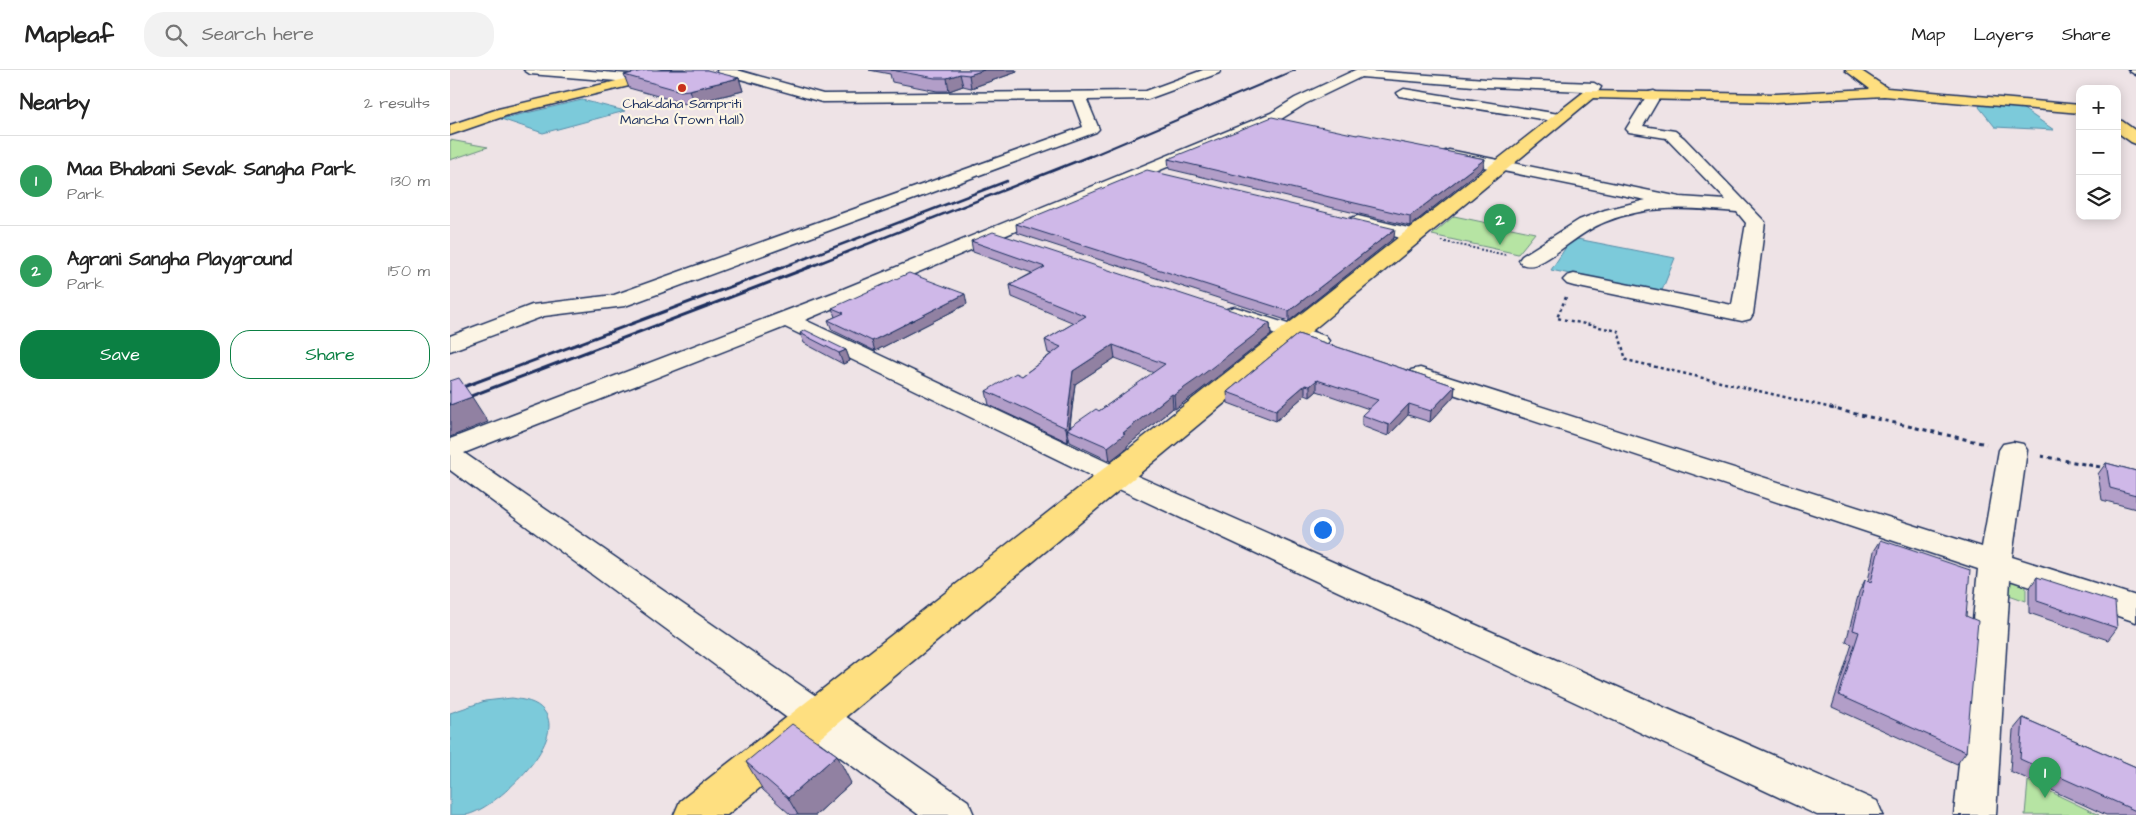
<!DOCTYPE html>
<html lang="en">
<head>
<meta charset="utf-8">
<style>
  body { margin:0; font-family:"Architects Daughter",sans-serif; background:#f2f2f2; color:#222 }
  .controls { position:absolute; right:15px; top:15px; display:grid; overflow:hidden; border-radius:10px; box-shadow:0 2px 12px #0003 }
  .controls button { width:45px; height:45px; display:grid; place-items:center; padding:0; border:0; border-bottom:1px solid #e0e0e0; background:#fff; color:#222; font:25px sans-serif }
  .you { position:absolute; left:872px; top:459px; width:18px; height:18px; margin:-12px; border:4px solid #fff; border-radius:50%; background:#1a73e8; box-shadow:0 0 0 8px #1a73e833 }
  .badge { display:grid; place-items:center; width:32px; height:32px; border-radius:50%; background:#0b8043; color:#fff; font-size:16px; font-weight:700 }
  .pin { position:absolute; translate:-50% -41px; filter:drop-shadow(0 1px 2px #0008) }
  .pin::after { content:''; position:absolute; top:26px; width:18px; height:15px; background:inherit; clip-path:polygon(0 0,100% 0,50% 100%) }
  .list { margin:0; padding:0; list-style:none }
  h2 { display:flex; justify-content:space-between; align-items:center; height:65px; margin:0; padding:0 20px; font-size:21px }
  h2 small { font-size:16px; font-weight:400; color:#767676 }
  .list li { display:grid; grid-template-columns:32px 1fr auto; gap:15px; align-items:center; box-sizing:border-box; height:90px; padding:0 20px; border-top:1px solid #e0e0e0 }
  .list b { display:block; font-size:19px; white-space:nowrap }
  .list p { margin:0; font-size:16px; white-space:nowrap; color:#767676 }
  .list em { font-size:16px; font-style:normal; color:#767676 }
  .actions { display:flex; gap:10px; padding:15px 20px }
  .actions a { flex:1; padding:11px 0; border:1px solid #0b8043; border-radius:20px; text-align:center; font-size:18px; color:#0b8043 }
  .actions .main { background:#0b8043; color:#fff }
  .icon { flex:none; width:28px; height:28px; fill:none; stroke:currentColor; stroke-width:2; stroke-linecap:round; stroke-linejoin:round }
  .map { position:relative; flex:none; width:1686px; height:745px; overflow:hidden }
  header { display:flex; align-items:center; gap:30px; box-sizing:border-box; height:70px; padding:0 25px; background:#fff; border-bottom:1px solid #e0e0e0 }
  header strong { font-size:24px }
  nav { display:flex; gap:28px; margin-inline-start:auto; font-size:18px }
  .search { width:350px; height:45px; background:#f2f2f2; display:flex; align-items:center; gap:12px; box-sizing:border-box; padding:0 18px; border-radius:20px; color:#767676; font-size:19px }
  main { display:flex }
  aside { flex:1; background:#fff }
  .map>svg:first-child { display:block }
  .green { fill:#b6e4a3; stroke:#688a80 }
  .water { fill:#7ccada; stroke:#558ca8 }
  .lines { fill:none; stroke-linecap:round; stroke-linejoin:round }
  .minor-casing { stroke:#1b2f5e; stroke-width:3 }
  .major-casing { stroke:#1b2f5e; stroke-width:3 }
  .path-far2 { stroke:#1b2f5e; stroke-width:2; stroke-dasharray:2 2; stroke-linecap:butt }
  .path-far1 { stroke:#1b2f5e; stroke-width:2.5; stroke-dasharray:3 3; stroke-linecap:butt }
  .path { stroke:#1b2f5e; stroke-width:3; stroke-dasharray:4 4; stroke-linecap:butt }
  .minor { fill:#fcf5e5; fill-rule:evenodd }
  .major { fill:#fedf80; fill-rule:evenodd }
  .rail-far2 { stroke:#1b2f5e; stroke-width:2 }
  .rail-far1 { stroke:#1b2f5e; stroke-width:2.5 }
  .rail { stroke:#1b2f5e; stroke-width:3 }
  .wall { fill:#b29ec8; stroke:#1b2f5e; fill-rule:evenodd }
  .shaded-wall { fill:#9181a2; stroke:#1b2f5e }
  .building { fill:#cfb8e8; stroke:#1b2f5e }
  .poi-dot { fill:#c8321e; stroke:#fcf5e5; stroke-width:2 }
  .labels { text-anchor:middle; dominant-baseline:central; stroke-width:4.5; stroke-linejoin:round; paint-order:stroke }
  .far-poi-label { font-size:14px; fill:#1b2f5e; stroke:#fcf5e5 }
</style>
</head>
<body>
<header>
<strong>Mapleaf</strong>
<div class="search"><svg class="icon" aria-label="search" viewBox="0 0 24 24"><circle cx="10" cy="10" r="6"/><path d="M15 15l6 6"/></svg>Search here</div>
<nav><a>Map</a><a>Layers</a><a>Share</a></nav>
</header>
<main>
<aside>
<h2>Nearby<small>2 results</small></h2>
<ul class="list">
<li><span class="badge" style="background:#2e9e5b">1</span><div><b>Maa Bhabani Sevak Sangha Park</b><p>Park</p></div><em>130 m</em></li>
<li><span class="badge" style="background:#2e9e5b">2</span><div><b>Agrani Sangha Playground</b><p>Park</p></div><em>150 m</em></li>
</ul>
<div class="actions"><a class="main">Save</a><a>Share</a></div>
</aside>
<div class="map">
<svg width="1686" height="745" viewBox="0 0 1686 745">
  <rect width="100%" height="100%" fill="#eee3e6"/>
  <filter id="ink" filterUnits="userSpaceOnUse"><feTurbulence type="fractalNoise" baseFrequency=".02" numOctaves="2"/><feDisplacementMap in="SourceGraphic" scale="10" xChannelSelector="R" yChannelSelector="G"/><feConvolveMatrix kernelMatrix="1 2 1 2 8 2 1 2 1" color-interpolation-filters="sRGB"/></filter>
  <g filter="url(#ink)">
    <g class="green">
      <polygon points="0,70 38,77 0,90"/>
      <polygon points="1004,146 1085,163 1068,184 982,165"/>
      <polygon points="1546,495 1576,505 1576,531 1545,520"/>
      <polygon points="1578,711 1649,745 1575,745"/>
    </g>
    <g class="water">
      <polygon points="132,30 175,41 93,63 51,49"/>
      <polygon points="1532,32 1569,36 1604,60 1545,57 1529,37"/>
      <polygon points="1122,168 1225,188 1211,223 1101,200"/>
      <path d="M62 628C74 630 86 631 94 641 119 671 44 740 16 745 11 745 5 745 0 745V643L35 631Z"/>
    </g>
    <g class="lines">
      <g class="minor-casing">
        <g id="minor">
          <polygon points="74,0 128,0 191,5 198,9 191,13 80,4"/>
          <polygon points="267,0 287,0 373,24 696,21 753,0 771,0 769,3 698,29 637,30 649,59 646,62 175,236 94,246 0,281 0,266 82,235 164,225 633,57 623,30 372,32 269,3"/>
          <polygon points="905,0 1036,9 1144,13 1151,17 1145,27 1140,28 1133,24 1135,21 1036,17 911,7 855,34 831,49 355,250 676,401 1427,731 1433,745 1367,745 656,413 335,257 14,383 518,731 524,745 469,745 0,400 0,369 393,219 821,43 845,28"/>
          <polygon points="1678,0 1686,0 1686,5"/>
          <polygon points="954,19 1109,44 1114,45 1116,48 1114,51 1109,52 949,26 947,23"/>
          <path d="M1204 21 1211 25 1193 56 1225 61 1234 68 1315 152 1303 244 1300 249 1292 251 1124 216 1117 214 1113 210 1117 206 1124 204 1282 235 1296 153 1287 142C1240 138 1200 134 1155 152 1129 162 1110 184 1087 194 1081 196 1077 196 1072 194L1069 190 1072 186 1129 150 1155 140 1196 130 999 90 993 88 991 85 993 82 999 80 1230 127 1276 130 1216 68 1179 62 1176 59 1199 22Z"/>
          <polygon points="908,146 971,161 974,165 971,169 964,171 901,156 899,152 901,148"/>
          <polygon points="785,237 875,266 879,271 875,276 867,278 777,249 774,244 777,239"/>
          <polygon points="970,298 1532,477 1549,380 1553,374 1563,372 1573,374 1577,380 1562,487 1686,526 1686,552 1560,510 1546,745 1504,745 1528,499 961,310 958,305 961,300"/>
        </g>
      </g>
      <g class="major-casing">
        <g id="major">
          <polygon points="213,0 235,0 233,3 58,45 0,65 0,55 48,39"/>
          <polygon points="1395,0 1410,0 1437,18 1630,35 1630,43 1434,26 1326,32 1143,28 277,745 224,745 230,731 1135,21 1326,24 1420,19"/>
          <polygon points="1667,50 1672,51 1686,61 1686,74 1681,72 1667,62"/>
        </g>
      </g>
      <polyline class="path-far2" points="991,171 1056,185"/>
      <polyline class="path-far1" points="1116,227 1107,248 1168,261 1176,290 1386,339"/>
      <g class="path">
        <polyline points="1380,338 1536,374"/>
        <polyline points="1591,386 1656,398"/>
      </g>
      <use href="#minor" class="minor"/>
      <use href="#major" class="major"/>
      <polyline class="rail-far2" points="637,88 845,0"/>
      <g class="rail-far1">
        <polyline points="330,198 557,111"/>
        <polyline points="357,198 640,86"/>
      </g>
      <g class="rail">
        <polyline points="0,322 333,197"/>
        <polyline points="0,334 360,197"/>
      </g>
    </g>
    <g class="wall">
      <polygon points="419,0 566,0 567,2 521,18 513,16 499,21 487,21 442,12 440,4"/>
      <polygon points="174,5 289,8 293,21 244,33 236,34 179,18"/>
      <polygon points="907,65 1035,89 1033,98 960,156 719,99 718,89"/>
      <polygon points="566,154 944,168 839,251 567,163"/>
      <path d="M521 171 820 253 821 265 748 322 725 339 723 338 677 376V378L660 391 620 372 619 367 618 372 539 335 536 321 572 306 601 284 598 283 595 270 624 253 562 227 560 215 582 203 523 182ZM665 288 704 303 649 341 620 357 625 314Z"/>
      <polygon points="517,234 425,281 382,260 378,250 385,247 382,238"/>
      <polygon points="350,263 396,280 400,291 393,294 354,273"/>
      <polygon points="848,264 1005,316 1004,326 980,352 958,345 938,366 912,356 912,345 919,339 867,321 860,327 855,325 826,351 778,333 777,322"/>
      <polygon points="1656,393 1686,401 1686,439 1652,430 1648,404"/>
      <polygon points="1431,470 1516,546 1516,682 1507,694 1382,637 1402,574 1396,572 1409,522 1415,510 1418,511 1424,481"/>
      <polygon points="1587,507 1667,558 1658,570 1579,543 1579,519"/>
      <polygon points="1573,648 1686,697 1686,745 1656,745 1560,701 1563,660"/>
      <polygon points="296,692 401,713 366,745 341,745 313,720"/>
    </g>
    <g class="shaded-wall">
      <polygon points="534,0 566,0 567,2 521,18 519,5"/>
      <polygon points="510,4 513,16 499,21 497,8"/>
      <polygon points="289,8 293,21 244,33 239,20"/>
      <polygon points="1035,89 1033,98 960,156 960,146"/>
      <polygon points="945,159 944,168 839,251 839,241"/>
      <polygon points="515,224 517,234 425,281 422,271"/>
      <polygon points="820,253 821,265 748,322 725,339 724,325"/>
      <polygon points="663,275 665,288 625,314 619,360 617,359 619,367 618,372 616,358 623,301"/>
      <polygon points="396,280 400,291 393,294 389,283"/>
      <polygon points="867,310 867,321 860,327 860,316"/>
      <polygon points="855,315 855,325 826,351 826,340"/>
      <polygon points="1005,316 1004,326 980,352 981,341"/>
      <polygon points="722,324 723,338 677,376 677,378 660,391 658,377 673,363"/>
      <polygon points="22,327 38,352 0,367 0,335"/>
      <polygon points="959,334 958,345 938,366 939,355"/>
      <polygon points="387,685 401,713 366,745 348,745 338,728"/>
    </g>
    <g class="building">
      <polygon points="197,0 257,0 289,8 239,20 231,21 174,5"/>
      <polygon points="441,0 534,0 519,5 510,4 497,8 485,8"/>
      <polygon points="822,47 907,65 909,64 1035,89 960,146 718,89"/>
      <polygon points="697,100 945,159 839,241 566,154"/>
      <polygon points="543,162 820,253 747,309 724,325 722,324 673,363 675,364 658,377 617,359 646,339 649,341 715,294 663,275 623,301 616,358 536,321 566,303 572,306 611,277 595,270 636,246 560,215 595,197 521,171"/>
      <polygon points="459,203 515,224 422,271 378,250 394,243 382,238"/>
      <polygon points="355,260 396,280 389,283 350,263"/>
      <polygon points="848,264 1005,316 981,341 959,334 939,355 912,345 928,330 867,310 860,316 855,315 826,340 777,322"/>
      <polygon points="9,308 22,327 0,335 0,311"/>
      <polygon points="1656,393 1686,401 1686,425 1660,418"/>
      <polygon points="1431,470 1520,500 1516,546 1528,551 1516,682 1389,625 1409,562 1403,560 1415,510 1421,512"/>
      <polygon points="1587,507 1665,532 1667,558 1587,531"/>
      <polygon points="1573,648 1686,697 1686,741 1570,689"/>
      <polygon points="342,654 387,685 338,728 296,692"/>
    </g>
  </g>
  <circle class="poi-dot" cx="232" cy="18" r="5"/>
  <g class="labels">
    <g class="far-poi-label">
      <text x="232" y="34">Chakdaha Sampriti<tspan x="232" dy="16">Mancha (Town Hall)</tspan></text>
    </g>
  </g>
</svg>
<div class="controls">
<button>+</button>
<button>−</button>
<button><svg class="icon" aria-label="layers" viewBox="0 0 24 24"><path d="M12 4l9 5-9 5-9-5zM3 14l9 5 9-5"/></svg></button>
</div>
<div class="you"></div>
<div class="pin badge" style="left:1595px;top:728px;background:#2e9e5b">1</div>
<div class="pin badge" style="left:1050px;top:175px;background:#2e9e5b">2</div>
</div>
</main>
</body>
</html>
